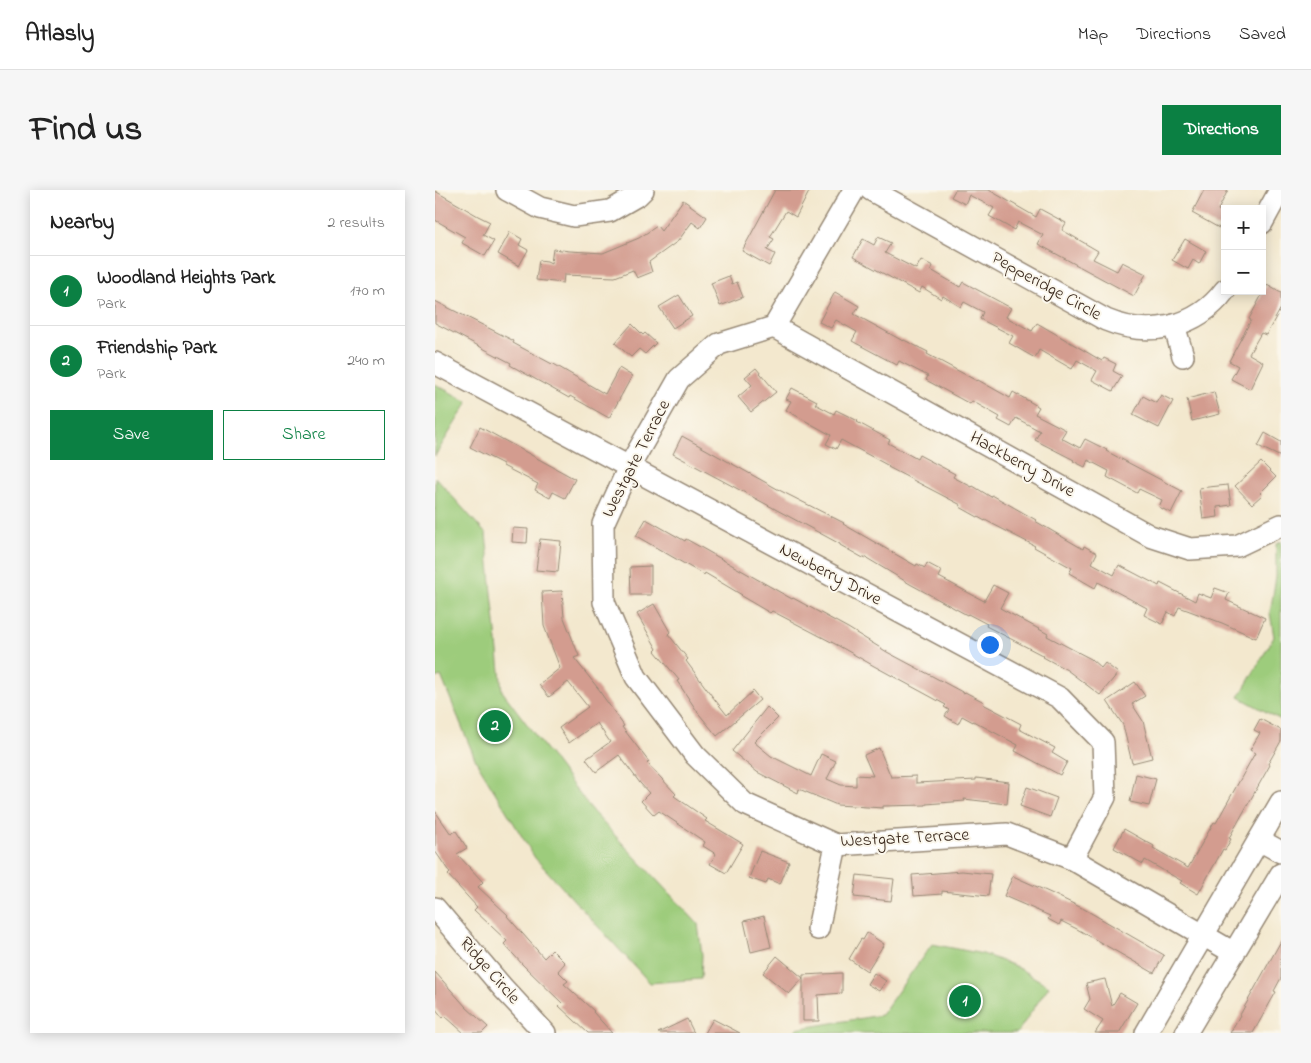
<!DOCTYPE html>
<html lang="en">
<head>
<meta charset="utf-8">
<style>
  body { margin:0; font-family:"Indie Flower",sans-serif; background:#f6f6f6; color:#222 }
  .controls { position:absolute; right:15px; top:15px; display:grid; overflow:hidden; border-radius:0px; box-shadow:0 2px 12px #0003 }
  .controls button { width:45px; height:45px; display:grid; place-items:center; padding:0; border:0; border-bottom:1px solid #e0e0e0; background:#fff; color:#222; font:25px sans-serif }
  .you { position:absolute; left:554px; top:454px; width:18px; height:18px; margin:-12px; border:4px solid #fff; border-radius:50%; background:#1a73e8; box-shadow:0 0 0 8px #1a73e833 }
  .badge { display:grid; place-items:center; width:32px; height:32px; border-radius:50%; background:#0b8043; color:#fff; font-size:16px; font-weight:700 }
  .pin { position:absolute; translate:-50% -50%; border:2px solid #fff; box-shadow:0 1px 5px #0006 }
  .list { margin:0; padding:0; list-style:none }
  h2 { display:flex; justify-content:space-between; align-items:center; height:65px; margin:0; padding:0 20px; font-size:21px }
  h2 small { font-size:16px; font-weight:400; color:#767676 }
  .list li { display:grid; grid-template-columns:32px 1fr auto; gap:15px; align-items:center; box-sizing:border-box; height:70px; padding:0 20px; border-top:1px solid #e0e0e0 }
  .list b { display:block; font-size:19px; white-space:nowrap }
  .list p { margin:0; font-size:16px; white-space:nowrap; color:#767676 }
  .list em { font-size:16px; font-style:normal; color:#767676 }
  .actions { display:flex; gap:10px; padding:15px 20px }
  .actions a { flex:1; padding:11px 0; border:1px solid #0b8043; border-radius:0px; text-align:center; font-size:18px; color:#0b8043 }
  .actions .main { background:#0b8043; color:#fff }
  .map { position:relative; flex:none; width:846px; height:843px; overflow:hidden; border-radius:0px }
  header { display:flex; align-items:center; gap:30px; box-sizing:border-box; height:70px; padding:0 25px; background:#fff; border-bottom:1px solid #e0e0e0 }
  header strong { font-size:24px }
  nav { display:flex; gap:28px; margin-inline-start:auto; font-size:18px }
  .intro { display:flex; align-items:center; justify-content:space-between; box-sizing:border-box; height:120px; padding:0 30px }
  h1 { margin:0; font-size:35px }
  .button { padding:12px 22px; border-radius:0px; background:#0b8043; color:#fff; font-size:18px; font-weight:700 }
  main { display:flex; gap:30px; padding:0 30px }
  aside { flex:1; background:#fff; border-radius:0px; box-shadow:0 2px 12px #0003 }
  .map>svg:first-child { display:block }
  .green { fill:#9dcc7b; stroke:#6c7b4c }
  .building { fill:#d39c8f }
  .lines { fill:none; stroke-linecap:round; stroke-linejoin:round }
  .minor-casing { stroke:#978976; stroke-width:24 }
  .minor { stroke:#fff; stroke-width:21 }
  .labels { text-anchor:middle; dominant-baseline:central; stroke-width:4; stroke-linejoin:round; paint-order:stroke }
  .street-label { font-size:18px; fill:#3b2a1e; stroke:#fbf7ec }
</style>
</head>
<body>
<header>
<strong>Atlasly</strong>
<nav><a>Map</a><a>Directions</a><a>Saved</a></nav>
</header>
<div class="intro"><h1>Find us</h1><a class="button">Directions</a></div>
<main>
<aside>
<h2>Nearby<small>2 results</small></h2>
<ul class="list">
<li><span class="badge">1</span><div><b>Woodland Heights Park</b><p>Park</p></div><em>170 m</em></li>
<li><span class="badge">2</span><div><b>Friendship Park</b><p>Park</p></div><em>240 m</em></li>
</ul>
<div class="actions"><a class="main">Save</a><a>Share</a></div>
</aside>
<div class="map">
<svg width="846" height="843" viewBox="0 0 846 843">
  <rect width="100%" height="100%" fill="#fbf7ec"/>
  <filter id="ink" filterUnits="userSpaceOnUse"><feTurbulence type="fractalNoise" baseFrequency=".02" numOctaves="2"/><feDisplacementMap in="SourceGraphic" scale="10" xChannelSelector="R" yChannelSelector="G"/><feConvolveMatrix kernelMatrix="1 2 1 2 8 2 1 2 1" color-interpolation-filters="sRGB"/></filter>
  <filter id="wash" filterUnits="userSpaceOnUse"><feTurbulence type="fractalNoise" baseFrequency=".0096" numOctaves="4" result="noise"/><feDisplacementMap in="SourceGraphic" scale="20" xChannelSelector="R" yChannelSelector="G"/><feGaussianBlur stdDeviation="1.12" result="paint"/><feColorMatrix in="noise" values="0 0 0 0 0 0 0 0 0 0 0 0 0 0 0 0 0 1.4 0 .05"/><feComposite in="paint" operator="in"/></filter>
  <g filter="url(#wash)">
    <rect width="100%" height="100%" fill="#f3e8ce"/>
    <g class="green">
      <polygon points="0,194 33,212 0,266"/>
      <polygon points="0,287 51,344 67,501 158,622 263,734 267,765 266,789 215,793 100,668 41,571 6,486 0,488"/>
      <polygon points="846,351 846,530 804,507 839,447 835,423 841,387 841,354"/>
      <polygon points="497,754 548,764 580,776 614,796 582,843 361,843 361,839 446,825"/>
    </g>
    <g id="blocks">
      <g class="building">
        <polygon points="340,0 375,0 361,27 351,21 335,47 339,49 332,60 340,64 334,76 307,61"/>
        <polygon points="520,0 554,0 601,27 605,19 631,33 627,40 663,61 658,69 682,81 687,72 711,84 699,106 603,54 608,45 583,32 579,40 554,26 559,18 534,5 530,14 516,7"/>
        <polygon points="769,0 793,0 783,20 790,23 790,27 784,38 757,23"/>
        <polygon points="0,1 43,26 55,32 48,45 59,51 50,66 27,53 30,47 0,30"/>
        <polygon points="248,10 272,27 265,38 257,32 243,51 214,72 217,82 202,88 198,80 180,87 129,85 128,93 101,90 104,70 112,71 116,73 118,59 135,61 168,63 204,48 222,36 226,41"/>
        <polygon points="75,42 87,49 84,55 93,60 84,76 63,64"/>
        <polygon points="443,47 456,53 450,63 481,79 486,70 498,76 496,80 525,97 528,92 576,118 571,127 597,141 602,133 667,171 669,168 681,174 678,181 687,186 678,201 657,190 662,181 642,170 637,179 604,160 600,168 574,153 578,146 545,129 548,122 529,112 526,117 508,106 506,109 487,97 484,103 418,67 428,49 439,55"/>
        <polygon points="750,49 771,61 764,74 758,70 753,79 737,70"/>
        <polygon points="294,86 297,94 302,92 308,107 285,116 276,93"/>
        <polygon points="832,95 846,103 846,118 831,145 826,143 814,164 828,172 815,199 796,189 803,176 794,171 816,130 814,129"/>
        <polygon points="400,102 424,116 419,124 468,151 469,150 493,162 492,164 542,191 543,190 575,208 578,202 604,217 600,224 631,240 626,248 645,258 650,249 672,260 671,261 747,301 736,323 724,317 727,310 704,299 702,303 672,287 674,281 653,270 650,277 638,271 639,270 600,250 605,241 581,228 576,237 563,230 565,227 537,211 535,214 491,190 493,186 464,171 462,175 417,151 422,142 401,130 396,138 384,132"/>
        <polygon points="244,105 257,126 238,138 224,117"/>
        <polygon points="0,111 79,151 78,153 117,174 117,173 170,204 184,178 197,186 174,228 135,206 134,208 75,175 76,173 0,133"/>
        <polygon points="197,134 208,145 210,143 221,153 210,164 204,159 196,167 180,153"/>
        <polygon points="321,178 341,202 316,222 303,207 317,195 310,187"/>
        <polygon points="357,198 382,211 380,214 399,224 401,220 423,231 422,232 455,250 453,253 482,269 484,265 520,284 518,287 537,297 538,296 556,307 557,305 601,330 600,331 648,359 649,356 662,363 657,373 679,385 684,375 724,396 725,393 760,411 763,403 776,408 780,398 794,403 791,410 830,428 821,448 787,433 744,417 740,426 733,422 727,434 709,425 712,418 663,392 660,398 634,383 637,378 599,357 600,356 550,330 550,331 525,317 526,315 453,277 454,276 406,250 401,259 391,254 396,245 351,220 356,211 351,209"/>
        <polygon points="779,202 785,224 757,231 752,209"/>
        <polygon points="726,205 738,211 724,238 698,225 708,206 721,213"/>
        <polygon points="45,237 140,289 130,308 118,302 115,308 100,300 103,294 68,276 68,274 35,257"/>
        <polygon points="830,243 846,252 846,267 823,256"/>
        <polygon points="247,246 346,301 409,333 408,334 481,376 482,374 490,378 492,373 507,381 504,387 549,411 558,395 573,403 565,418 613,444 612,446 656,469 666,478 670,473 683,483 665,505 632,480 608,467 609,466 551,436 552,434 533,424 532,425 475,394 430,367 430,369 405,355 405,354 238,264"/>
        <polygon points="826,272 841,287 825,303 827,305 817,314 800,296"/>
        <polygon points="793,295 796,315 782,317 783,327 768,329 764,298"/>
        <polygon points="211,329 250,351 251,349 357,409 358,408 413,438 452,462 529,503 530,502 549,512 548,514 586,534 584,539 620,558 617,563 632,572 625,585 580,561 583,555 538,531 538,532 527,526 523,534 510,526 514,520 509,517 511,515 439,476 404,456 337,421 335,423 306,406 307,405 270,383 269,385 201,346"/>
        <polygon points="78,338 93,339 92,353 77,352"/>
        <polygon points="105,349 126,351 123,382 101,380"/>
        <polygon points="216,376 216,405 196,405 195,377"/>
        <polygon points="127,401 129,428 144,466 139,468 166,502 165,502 189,536 187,537 214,572 212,573 241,604 239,606 272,629 270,631 308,654 291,683 275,674 281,664 268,656 270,652 224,621 219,625 206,611 214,603 205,593 184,565 161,582 151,569 175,552 162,533 134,553 124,538 153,517 133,492 114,507 104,495 125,478 109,436 107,402"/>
        <polygon points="219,414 235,442 233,444 253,469 251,471 277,506 292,525 318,501 325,510 282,546 264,524 242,491 244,490 220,461 222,459 202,424"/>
        <polygon points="700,492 710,506 697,514 708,531 717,568 697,573 688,535 672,511"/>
        <polygon points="332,517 343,528 319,552 336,566 376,586 386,564 401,571 392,589 406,595 421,596 421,585 438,586 429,565 444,558 456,587 481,586 481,593 541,590 541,588 574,592 572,614 529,609 530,611 491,614 491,615 448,616 448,618 402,615 364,599 363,603 322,582 297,561"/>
        <polygon points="825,529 846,540 846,551 833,574 835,575 794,648 796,649 790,660 788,659 763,704 745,693 747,691 710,670 708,674 679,658 689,639 719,656 718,658 753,678 779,632 781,633 820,563 815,560 825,543 819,540"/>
        <polygon points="701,584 721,589 714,616 695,612"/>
        <polygon points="592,597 622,608 615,627 585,616"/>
        <polygon points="0,621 16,644 21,641 32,658 22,664 48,692 43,697 73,725 72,726 109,768 117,760 130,773 123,781 133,791 129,794 159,821 158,822 177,843 153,843 124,816 127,813 88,775 69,754 72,751 39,720 42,717 13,685 15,683 0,661"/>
        <polygon points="325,661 354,672 345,694 333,689 331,694 314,688"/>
        <polygon points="527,681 556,684 553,706 507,701 507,704 479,706 477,685"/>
        <polygon points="422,685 459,689 456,711 419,707"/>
        <polygon points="578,686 618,704 649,719 729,765 719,783 642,739 626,731 624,735 613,729 615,726 569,706"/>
        <polygon points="329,726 336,757 316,762 309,731"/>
        <polygon points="432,743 449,754 432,781 414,769 426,749 428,750"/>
        <polygon points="846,751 846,788 839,801 841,802 818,843 795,843"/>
        <polygon points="342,766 368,788 354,804 328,783"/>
        <polygon points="0,782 31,817 53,837 47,843 29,843 10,826 8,828 0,818"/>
        <polygon points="407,783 407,803 383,805 384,831 368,831 368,785"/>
        <polygon points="439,783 451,791 444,801 432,794"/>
        <polygon points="670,789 677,816 685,803 702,813 684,843 660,843 668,831 649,819 655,809 651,793"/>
        <polygon points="252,829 259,843 223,843"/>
        <polygon points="278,829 305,843 270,843"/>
      </g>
    </g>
  </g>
  <g filter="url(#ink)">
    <use href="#blocks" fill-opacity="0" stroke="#978976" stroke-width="1"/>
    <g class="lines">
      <g class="minor-casing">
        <g id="minor">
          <polyline points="72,0 105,18 139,26 175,21 203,5 208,0"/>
          <polyline points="419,0 339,137 284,154 244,189 194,277 168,334 169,412 201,487 260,565 310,614 401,655 572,644 637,669 799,763"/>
          <path d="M436 0 671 130C714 148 762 138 790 100"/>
          <polyline points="827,33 845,0"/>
          <polyline points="739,135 748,166"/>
          <polyline points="339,137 715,346 755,359 802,356 846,335"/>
          <polyline points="0,173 625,508 668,552 670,607 637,669"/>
          <polyline points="824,650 846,662"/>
          <polyline points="0,718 68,798 110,843"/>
          <polyline points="383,739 401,655"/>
          <polyline points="711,843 846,612"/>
          <polyline points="751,843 846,684"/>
        </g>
      </g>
      <use href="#minor" class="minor"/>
    </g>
  </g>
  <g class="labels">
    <g class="street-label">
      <text transform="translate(611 97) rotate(29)">Pepperidge Circle</text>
      <text transform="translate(202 269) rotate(-63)">Westgate Terrace</text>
      <text transform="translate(587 275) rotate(29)">Hackberry Drive</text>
      <text transform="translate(395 385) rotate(28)">Newberry Drive</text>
      <text transform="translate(470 649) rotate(-3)">Westgate Terrace</text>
      <text transform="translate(54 781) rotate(49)">Ridge Circle</text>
    </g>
  </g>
</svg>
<div class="controls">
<button>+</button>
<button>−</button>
</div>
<div class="you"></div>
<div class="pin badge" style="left:530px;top:811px">1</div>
<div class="pin badge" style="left:60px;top:536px">2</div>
</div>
</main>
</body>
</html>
